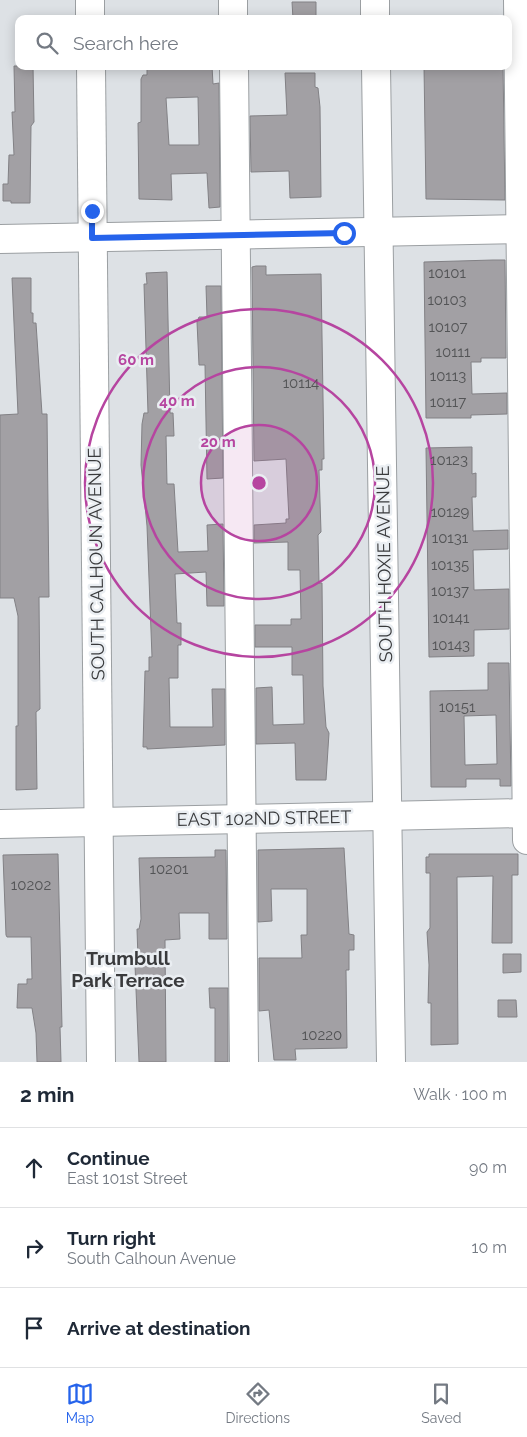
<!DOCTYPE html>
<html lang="en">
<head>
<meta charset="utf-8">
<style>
  body { margin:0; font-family:Raleway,sans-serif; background:#f2f2f3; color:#1f2937 }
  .stop { position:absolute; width:15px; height:15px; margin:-11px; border:4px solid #2563eb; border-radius:50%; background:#fff }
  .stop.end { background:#2563eb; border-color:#fff; box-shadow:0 1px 5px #0008 }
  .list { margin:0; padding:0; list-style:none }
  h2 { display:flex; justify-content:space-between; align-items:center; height:65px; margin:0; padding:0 20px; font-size:21px }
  h2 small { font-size:16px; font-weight:400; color:#747a83 }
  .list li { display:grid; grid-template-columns:32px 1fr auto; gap:15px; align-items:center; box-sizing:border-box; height:80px; padding:0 20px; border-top:1px solid #e0e1e3 }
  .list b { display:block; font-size:19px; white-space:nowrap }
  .list p { margin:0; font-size:16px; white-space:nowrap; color:#747a83 }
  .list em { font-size:16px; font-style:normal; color:#747a83 }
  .icon { flex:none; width:28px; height:28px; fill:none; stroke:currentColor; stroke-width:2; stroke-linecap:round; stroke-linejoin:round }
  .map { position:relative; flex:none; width:527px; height:1062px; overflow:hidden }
  .search { position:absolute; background:#fff; box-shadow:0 2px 12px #0003; left:15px; right:15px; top:15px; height:55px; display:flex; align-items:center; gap:12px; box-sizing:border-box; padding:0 18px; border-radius:10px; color:#747a83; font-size:19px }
  .sheet { height:305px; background:#fff }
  nav { display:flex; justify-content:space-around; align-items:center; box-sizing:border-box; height:70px; border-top:1px solid #e0e1e3; background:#fff; font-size:14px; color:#747a83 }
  nav a { display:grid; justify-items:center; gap:2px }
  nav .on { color:#2563eb }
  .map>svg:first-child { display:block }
  .building { fill:#a2a0a4; stroke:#828185; fill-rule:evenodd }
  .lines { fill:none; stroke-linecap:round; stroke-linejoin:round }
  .minor-casing { stroke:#9b9fa2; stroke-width:30 }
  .minor { stroke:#fff; stroke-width:28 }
  .route { stroke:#2563eb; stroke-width:6 }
  .ring { fill:none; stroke:#b645a0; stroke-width:2.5 }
  .labels { text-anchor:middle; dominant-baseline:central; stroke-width:5; stroke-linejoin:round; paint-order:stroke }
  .number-label { font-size:15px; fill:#535456 }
  .street-label { font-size:18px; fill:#393a3c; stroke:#eaeef2 }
  .neighbourhood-label { font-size:19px; font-weight:bold; fill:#393a3c; stroke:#eaeef2 }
  .centre { fill:#b645a0; stroke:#eaeef2; stroke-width:2.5 }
  .ring-label { font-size:15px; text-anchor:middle; font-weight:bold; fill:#b645a0; stroke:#eaeef2; stroke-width:5; stroke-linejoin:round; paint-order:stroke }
</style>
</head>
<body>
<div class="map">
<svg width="527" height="1062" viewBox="0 0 527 1062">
  <rect width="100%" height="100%" fill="#dde1e5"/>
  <g class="building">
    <polygon points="292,2 316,2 316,19 293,19"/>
    <polygon points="14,66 33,66 34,122 31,126 30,203 11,203 11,201 3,201 3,184 8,184 9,155 14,155 12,112 15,112"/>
    <path d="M147 66H212L213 84 219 83 220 207 209 208 207 173 171 174 172 200 139 199 138 123 141 122V79L143 75H147ZM198 97 199 145H169L166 98Z"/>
    <polygon points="424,66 503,66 505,200 426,199"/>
    <polygon points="285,73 315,73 315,87 318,88 320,107 321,197 290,198 289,171 251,172 250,116 287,115"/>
    <polygon points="493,260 505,260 506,358 481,358 481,362 471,362 472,394 507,393 507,414 471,415 471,418 426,418 424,262"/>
    <polygon points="256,266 266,266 266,275 321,274 324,459 322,459 322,470 319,470 321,532 318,535 319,583 322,583 323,686 326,727 329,733 326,780 296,780 295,743 256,744 256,688 272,687 273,725 304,724 303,675 292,675 292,647 255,647 255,625 291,625 291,619 301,619 300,570 288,570 288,542 254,543 254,525 286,523 286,519 289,519 286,459 254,461 252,267"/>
    <polygon points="167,272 170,413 173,413 174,436 166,436 167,484 174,484 178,552 208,551 207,525 223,524 224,606 207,606 206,572 175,574 177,623 181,623 181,645 178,645 178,678 169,678 170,727 213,727 212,689 225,689 225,745 147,749 147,747 143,747 145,671 149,671 149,657 152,657 147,526 141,465 142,424 144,413 148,413 144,284 147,284 146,273"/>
    <polygon points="12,278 31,278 31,313 33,313 33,323 36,323 42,414 47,414 49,597 39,597 40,709 36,712 37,789 16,790 16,726 18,726 18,616 14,598 0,598 0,415 18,414"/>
    <polygon points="206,286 221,286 223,478 207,479 205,365 199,365 197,322 199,317 207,317"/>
    <polygon points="472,447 472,474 476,473 476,497 472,497 473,531 508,530 508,549 473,550 474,590 509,589 509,629 474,630 474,656 429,657 426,448"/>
    <path d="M488 663H509L511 786H500V779H466V787H431L430 691 488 690ZM496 715 497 764 465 765 464 716Z"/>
    <polygon points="344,848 349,934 354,935 354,950 349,950 349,970 346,970 347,1048 295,1049 296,1060 274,1060 269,1010 259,1011 259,958 302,958 301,935 307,935 307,889 271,889 272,921 258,922 258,850"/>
    <polygon points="215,850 226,850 227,939 209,939 209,913 179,913 180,939 165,940 166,1062 139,1062 135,965 138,959 137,929 139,929 141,919 139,858 215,857"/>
    <polygon points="58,854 62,1027 60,1027 61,1062 37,1062 36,1033 32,1008 17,1008 18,984 27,984 27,979 32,979 31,937 7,937 6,935 3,855"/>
    <polygon points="429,854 518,854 518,875 512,875 512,943 492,943 493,876 457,877 458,1044 431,1045 431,1003 428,1003 429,965 427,932 430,928 430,873 426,873 426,857 429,857"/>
    <polygon points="503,954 521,954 521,972 503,973"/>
    <polygon points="209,988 228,988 228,1062 215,1062 215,1008 210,1008"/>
    <polygon points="498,1000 516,1000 517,1017 498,1017"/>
  </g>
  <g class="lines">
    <g class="minor-casing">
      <g id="minor">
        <polyline points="90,0 90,19"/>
        <polyline points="233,0 233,19"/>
        <polyline points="375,0 375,19"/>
        <polyline points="518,0 527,840"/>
        <polyline points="91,66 101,1062"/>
        <polyline points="234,66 244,1062"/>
        <polyline points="376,66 391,1062"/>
        <polyline points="0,239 527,229"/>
        <polyline points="0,824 527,813"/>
      </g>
    </g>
    <use href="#minor" class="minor"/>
  </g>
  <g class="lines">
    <polyline class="route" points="92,211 92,238 344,233"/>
  </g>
  <circle cx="259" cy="483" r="58" fill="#b645a0" fill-opacity=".12"/>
  <g class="ring">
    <circle cx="259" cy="483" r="58"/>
    <circle cx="259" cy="483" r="116"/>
    <circle cx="259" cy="483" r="174"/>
  </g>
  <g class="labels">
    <g class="number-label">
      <text x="447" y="273">10101</text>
      <text x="447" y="300">10103</text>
      <text x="448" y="327">10107</text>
      <text x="453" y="352">10111</text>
      <text x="448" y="376">10113</text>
      <text x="301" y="383">10114</text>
      <text x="448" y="402">10117</text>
      <text x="449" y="460">10123</text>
      <text x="450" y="512">10129</text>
      <text x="450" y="538">10131</text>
      <text x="450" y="565">10135</text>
      <text x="450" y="591">10137</text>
      <text x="451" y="618">10141</text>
      <text x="451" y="645">10143</text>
      <text x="457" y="707">10151</text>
      <text x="169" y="869">10201</text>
      <text x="31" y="885">10202</text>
      <text x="322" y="1035">10220</text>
    </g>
    <g class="street-label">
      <text transform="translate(96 564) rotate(-91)">SOUTH CALHOUN AVENUE</text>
      <text transform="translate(384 564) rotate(-91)">SOUTH HOXIE AVENUE</text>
      <text transform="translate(264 818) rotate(-1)">EAST 102ND STREET</text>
    </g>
    <g class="neighbourhood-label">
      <text x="128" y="958">Trumbull<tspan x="128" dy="22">Park Terrace</tspan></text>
    </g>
  </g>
  <circle cx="259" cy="483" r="8" class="centre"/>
  <g class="ring-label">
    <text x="136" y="365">60 m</text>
    <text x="177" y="406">40 m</text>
    <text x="218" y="447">20 m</text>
  </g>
</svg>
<div class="stop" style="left:344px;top:233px"></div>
<div class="stop end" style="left:92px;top:211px"></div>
<div class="search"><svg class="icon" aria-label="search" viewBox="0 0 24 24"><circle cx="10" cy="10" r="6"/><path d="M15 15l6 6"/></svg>Search here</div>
</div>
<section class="sheet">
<h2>2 min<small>Walk · 100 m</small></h2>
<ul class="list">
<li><svg class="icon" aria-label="ahead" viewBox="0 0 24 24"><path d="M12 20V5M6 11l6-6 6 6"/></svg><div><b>Continue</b><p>East 101st Street</p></div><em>90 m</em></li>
<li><svg class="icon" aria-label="right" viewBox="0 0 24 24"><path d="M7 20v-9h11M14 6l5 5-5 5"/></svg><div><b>Turn right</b><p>South Calhoun Avenue</p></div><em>10 m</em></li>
<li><svg class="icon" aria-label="arrive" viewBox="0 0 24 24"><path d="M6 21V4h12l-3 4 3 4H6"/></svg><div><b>Arrive at destination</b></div></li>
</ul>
</section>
<nav>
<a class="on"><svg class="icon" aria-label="map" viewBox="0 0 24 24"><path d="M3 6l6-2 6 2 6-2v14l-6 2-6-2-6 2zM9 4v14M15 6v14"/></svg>Map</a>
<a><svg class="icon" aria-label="directions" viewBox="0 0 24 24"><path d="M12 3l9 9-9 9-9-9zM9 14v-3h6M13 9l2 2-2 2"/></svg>Directions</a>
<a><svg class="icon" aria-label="saved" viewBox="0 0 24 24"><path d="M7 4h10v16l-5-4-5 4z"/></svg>Saved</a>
</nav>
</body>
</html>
